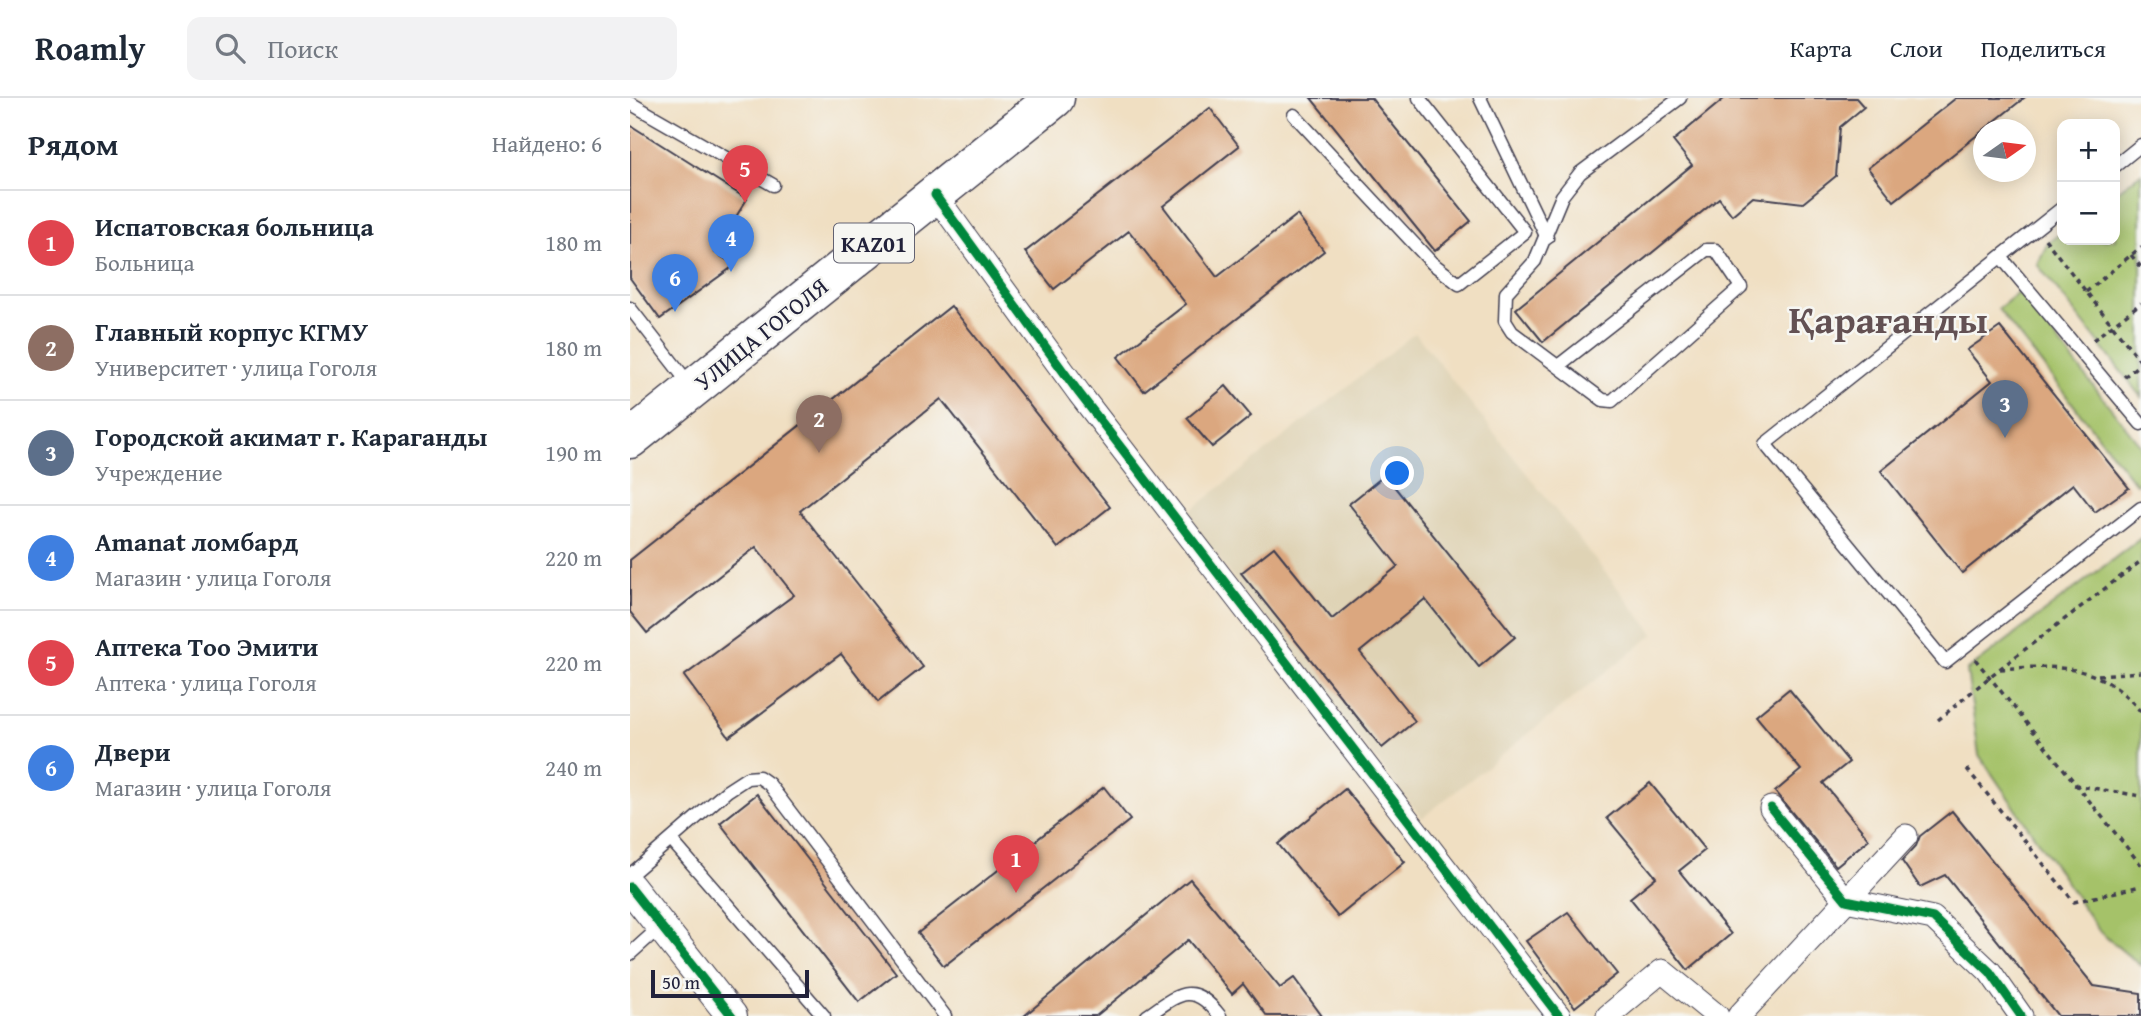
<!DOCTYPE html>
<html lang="ru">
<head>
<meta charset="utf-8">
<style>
  body { margin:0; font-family:"Gentium Book Plus",serif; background:#f2f2f3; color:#1f2937 }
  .controls { position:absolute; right:21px; top:21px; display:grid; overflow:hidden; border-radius:14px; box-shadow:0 4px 18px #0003 }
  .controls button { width:63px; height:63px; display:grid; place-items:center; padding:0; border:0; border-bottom:2px solid #e0e1e3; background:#fff; color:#1f2937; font:35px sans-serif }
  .compass { position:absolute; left:1343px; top:21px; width:63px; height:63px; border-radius:50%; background:#fff; box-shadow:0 4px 18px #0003; rotate:76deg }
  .scale { position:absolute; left:21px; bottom:18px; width:158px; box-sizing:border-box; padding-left:7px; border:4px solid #22223b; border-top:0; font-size:19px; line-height:24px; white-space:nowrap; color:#22223b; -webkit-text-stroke:5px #f6f6f2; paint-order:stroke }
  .you { position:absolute; left:768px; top:376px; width:24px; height:24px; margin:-18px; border:5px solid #fff; border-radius:50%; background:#1a73e8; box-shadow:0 0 0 10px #1a73e833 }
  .badge { display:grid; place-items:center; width:46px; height:46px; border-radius:50%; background:#0f766e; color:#fff; font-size:23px; font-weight:700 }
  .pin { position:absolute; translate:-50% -58px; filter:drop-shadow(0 2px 4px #0008) }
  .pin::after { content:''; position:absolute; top:37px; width:24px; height:21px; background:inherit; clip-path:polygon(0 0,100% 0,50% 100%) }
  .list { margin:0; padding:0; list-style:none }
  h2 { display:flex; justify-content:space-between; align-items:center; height:91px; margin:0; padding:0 28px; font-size:30px }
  h2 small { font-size:23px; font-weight:400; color:#747a83 }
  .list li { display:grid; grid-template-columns:46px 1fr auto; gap:21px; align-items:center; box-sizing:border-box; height:105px; padding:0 28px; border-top:2px solid #e0e1e3 }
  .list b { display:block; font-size:26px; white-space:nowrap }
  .list p { margin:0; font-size:23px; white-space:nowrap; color:#747a83 }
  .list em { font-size:23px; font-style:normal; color:#747a83 }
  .icon { flex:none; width:38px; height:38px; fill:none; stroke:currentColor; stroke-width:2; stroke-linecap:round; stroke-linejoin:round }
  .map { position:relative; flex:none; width:1511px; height:918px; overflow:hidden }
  header { display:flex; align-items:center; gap:42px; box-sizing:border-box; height:98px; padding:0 35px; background:#fff; border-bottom:2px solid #e0e1e3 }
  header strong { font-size:33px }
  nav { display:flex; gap:38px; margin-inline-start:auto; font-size:24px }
  .search { width:490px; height:63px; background:#f2f2f3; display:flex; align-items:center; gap:18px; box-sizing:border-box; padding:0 24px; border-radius:14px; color:#747a83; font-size:26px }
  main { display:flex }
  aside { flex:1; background:#fff }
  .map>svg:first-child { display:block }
  .built { fill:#dfd3b5 }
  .green { fill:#a5c269; stroke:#647252; stroke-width:2 }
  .building { fill:#dba77f }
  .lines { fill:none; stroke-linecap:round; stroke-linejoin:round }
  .service-casing { stroke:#413e4f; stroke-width:15 }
  .minor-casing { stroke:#413e4f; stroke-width:25 }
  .tertiary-casing { stroke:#413e4f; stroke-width:32 }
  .trunk-casing { stroke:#413e4f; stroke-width:41 }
  .path { stroke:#413e4f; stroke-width:3.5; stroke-dasharray:5 5; stroke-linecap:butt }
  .service { stroke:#fff; stroke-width:12 }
  .minor { stroke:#fff; stroke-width:23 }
  .tertiary { stroke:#fff; stroke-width:30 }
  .trunk { stroke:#fff; stroke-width:38 }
  .cycleway-casing { stroke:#f6f6f2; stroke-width:13 }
  .cycleway { stroke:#00873e; stroke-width:9 }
  .labels { text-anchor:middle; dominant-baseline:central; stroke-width:5; stroke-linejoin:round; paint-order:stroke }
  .shield { fill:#f6f6f2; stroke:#626272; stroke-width:2 }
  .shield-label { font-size:23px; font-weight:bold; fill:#22223b }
  .street-label { font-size:24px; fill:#22223b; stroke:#f6f6f2 }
  .town-label { font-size:38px; font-weight:bold; fill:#635153; stroke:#f6f6f2 }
</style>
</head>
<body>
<header>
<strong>Roamly</strong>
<div class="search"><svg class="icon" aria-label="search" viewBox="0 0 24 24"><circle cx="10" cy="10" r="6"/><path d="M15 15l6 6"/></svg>Поиск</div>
<nav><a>Карта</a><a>Слои</a><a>Поделиться</a></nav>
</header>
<main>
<aside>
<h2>Рядом<small>Найдено: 6</small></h2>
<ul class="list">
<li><span class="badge" style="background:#e0444e">1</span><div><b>Испатовская больница</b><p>Больница</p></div><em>180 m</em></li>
<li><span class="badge" style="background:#8d6e63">2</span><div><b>Главный корпус КГМУ</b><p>Университет · улица Гоголя</p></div><em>180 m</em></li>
<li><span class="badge" style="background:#5c6f8a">3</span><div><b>Городской акимат г. Караганды</b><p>Учреждение</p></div><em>190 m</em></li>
<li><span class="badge" style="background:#3f7fe0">4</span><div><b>Amanat ломбард</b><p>Магазин · улица Гоголя</p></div><em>220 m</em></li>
<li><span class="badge" style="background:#e0444e">5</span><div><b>Аптека Тоо Эмити</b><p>Аптека · улица Гоголя</p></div><em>220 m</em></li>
<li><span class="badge" style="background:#3f7fe0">6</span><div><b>Двери</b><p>Магазин · улица Гоголя</p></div><em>240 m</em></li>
</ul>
</aside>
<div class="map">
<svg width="1511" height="918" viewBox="0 0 1511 918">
  <rect width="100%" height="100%" fill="#f6f6f2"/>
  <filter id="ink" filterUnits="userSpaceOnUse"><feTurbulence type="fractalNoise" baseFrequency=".0143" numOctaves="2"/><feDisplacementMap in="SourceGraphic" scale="14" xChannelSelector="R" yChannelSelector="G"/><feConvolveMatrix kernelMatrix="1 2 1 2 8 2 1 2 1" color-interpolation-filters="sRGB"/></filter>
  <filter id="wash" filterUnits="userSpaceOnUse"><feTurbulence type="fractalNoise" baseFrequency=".00686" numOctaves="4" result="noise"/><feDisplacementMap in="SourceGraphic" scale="28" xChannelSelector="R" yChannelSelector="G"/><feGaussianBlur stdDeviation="1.57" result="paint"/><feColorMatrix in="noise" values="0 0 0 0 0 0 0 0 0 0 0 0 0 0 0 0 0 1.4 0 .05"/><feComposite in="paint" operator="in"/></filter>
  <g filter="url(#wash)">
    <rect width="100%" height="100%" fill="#f0dfc2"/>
    <polygon class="built" points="785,235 1024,536 792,720 554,418"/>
    <g class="green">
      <polygon points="1511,75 1511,299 1407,166 1418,145 1432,134 1432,142 1485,142 1485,95"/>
      <polygon points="1389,194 1511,348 1511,382 1506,386 1368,211"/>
      <polygon points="1511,440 1511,868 1470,834 1349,657 1337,573"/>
    </g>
    <g id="blocks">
      <g class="building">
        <polygon points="681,0 741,0 841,123 805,153"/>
        <polygon points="1095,0 1226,0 1234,9 1210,29 1206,78 1173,105 1123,99 1102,117 1089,100 913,244 886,211 1062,67 1043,43"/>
        <polygon points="1326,0 1394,0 1264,103 1238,70"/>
        <polygon points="580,10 609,48 533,108 587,179 667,117 694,153 514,293 488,259 556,206 499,133 424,191 395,154"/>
        <polygon points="0,27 117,101 84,154 105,167 30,221 0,180"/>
        <polygon points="321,208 480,409 428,450 311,301 170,413 293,569 248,604 211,556 99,639 54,578 164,497 126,449 17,535 0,514 0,462"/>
        <polygon points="1370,229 1499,390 1465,414 1443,386 1332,475 1251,373 1362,283 1337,252"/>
        <polygon points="596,288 621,318 582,349 557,320"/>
        <polygon points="755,377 885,539 849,569 795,501 730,554 785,623 752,650 611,475 644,449 702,521 768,468 719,406"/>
        <polygon points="1159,591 1219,664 1193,685 1239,741 1206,768 1145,694 1171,672 1126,618"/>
        <polygon points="1020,685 1075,752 1049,773 1101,836 1058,872 1000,800 1026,779 977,720"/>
        <polygon points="474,689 500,722 314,868 288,835"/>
        <polygon points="715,691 775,764 708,819 648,746"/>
        <polygon points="127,696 266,875 229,904 90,725"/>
        <polygon points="1322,713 1464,888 1511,895 1511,918 1428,918 1315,777 1290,789 1272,763 1286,748 1290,738"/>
        <polygon points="560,781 650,890 664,880 692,918 637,918 613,886 602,896 558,842 466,918 394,918"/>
        <polygon points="938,814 987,876 945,909 896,843"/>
      </g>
    </g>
  </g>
  <g filter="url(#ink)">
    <use href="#blocks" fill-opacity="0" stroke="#413e4f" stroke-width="2"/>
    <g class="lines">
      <g class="service-casing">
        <g id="service">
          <polyline points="850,0 917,140"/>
          <polyline points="0,5 143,87"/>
          <polyline points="664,17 802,165 829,186 895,134 789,0"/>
          <polyline points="1485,68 1511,47"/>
          <polyline points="1432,110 1135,346 1315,564 1511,410"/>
          <polyline points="1371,159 1511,326"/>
          <polyline points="0,210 60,287"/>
          <polyline points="928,268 1076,152 1086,152 1111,189 982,303 973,302 882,234 875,223 876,195 905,163 932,98 950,75 1050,0"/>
          <polyline points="42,743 194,918"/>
          <polyline points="0,777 97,693 117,680 129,679 139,686 315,918"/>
          <polyline points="0,856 31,828"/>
          <path d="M517 918C549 896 562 882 590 918"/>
        </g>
      </g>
      <g class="minor-casing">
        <g id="minor">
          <polyline points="305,97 449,295 929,918"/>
          <polyline points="1141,710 1216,802 1303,820 1360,874 1391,918"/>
          <polyline points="978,918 1032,873 1087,918"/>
          <polyline points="1109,918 1276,738"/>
        </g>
      </g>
      <g class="tertiary-casing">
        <polyline id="tertiary" points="0,789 102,918"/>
      </g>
      <g class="trunk-casing">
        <polyline id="trunk" points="0,341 425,0"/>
      </g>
      <g class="path">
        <polyline points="1415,141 1511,264"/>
        <polyline points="1501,157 1511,169"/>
        <polyline points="1456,194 1511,149"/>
        <polyline points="1463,242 1511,205"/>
        <polyline points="1494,279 1511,265"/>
        <polyline points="1345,561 1511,767"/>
        <path d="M1370 571C1429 567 1471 565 1511 614"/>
        <polyline points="1468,577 1511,574"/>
        <polyline points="1308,622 1368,572 1511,463"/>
        <polyline points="1337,671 1444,804 1511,788"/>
        <polyline points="1444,687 1511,698"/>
      </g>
      <use href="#service" class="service"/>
      <use href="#minor" class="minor"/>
      <use href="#tertiary" class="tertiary"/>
      <use href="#trunk" class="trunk"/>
      <g class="cycleway-casing">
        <g id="cycleway">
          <polyline points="305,97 449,295 929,918"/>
          <polyline points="1141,710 1216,802 1303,820 1360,874 1391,918"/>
          <polyline points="0,789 102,918"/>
        </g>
      </g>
      <use href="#cycleway" class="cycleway"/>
    </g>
  </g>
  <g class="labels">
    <rect class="shield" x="204" y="125.5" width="80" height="39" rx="5"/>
    <g class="shield-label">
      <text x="244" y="145">KАZ01</text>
    </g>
    <g class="street-label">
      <text transform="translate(131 236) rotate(-39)">УЛИЦА ГОГОЛЯ</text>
    </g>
    <g class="town-label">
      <text x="1258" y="221">Қарағанды</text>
    </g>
  </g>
</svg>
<div class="controls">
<button>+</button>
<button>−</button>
</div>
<svg class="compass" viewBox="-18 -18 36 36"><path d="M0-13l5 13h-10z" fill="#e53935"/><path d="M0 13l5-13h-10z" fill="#747a83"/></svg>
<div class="scale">50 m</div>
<div class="you"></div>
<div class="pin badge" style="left:386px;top:795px;background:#e0444e">1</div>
<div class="pin badge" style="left:189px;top:355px;background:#8d6e63">2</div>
<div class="pin badge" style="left:1375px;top:340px;background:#5c6f8a">3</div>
<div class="pin badge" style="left:101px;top:174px;background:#3f7fe0">4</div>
<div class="pin badge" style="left:115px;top:105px;background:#e0444e">5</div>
<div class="pin badge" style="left:45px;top:214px;background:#3f7fe0">6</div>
</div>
</main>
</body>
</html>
